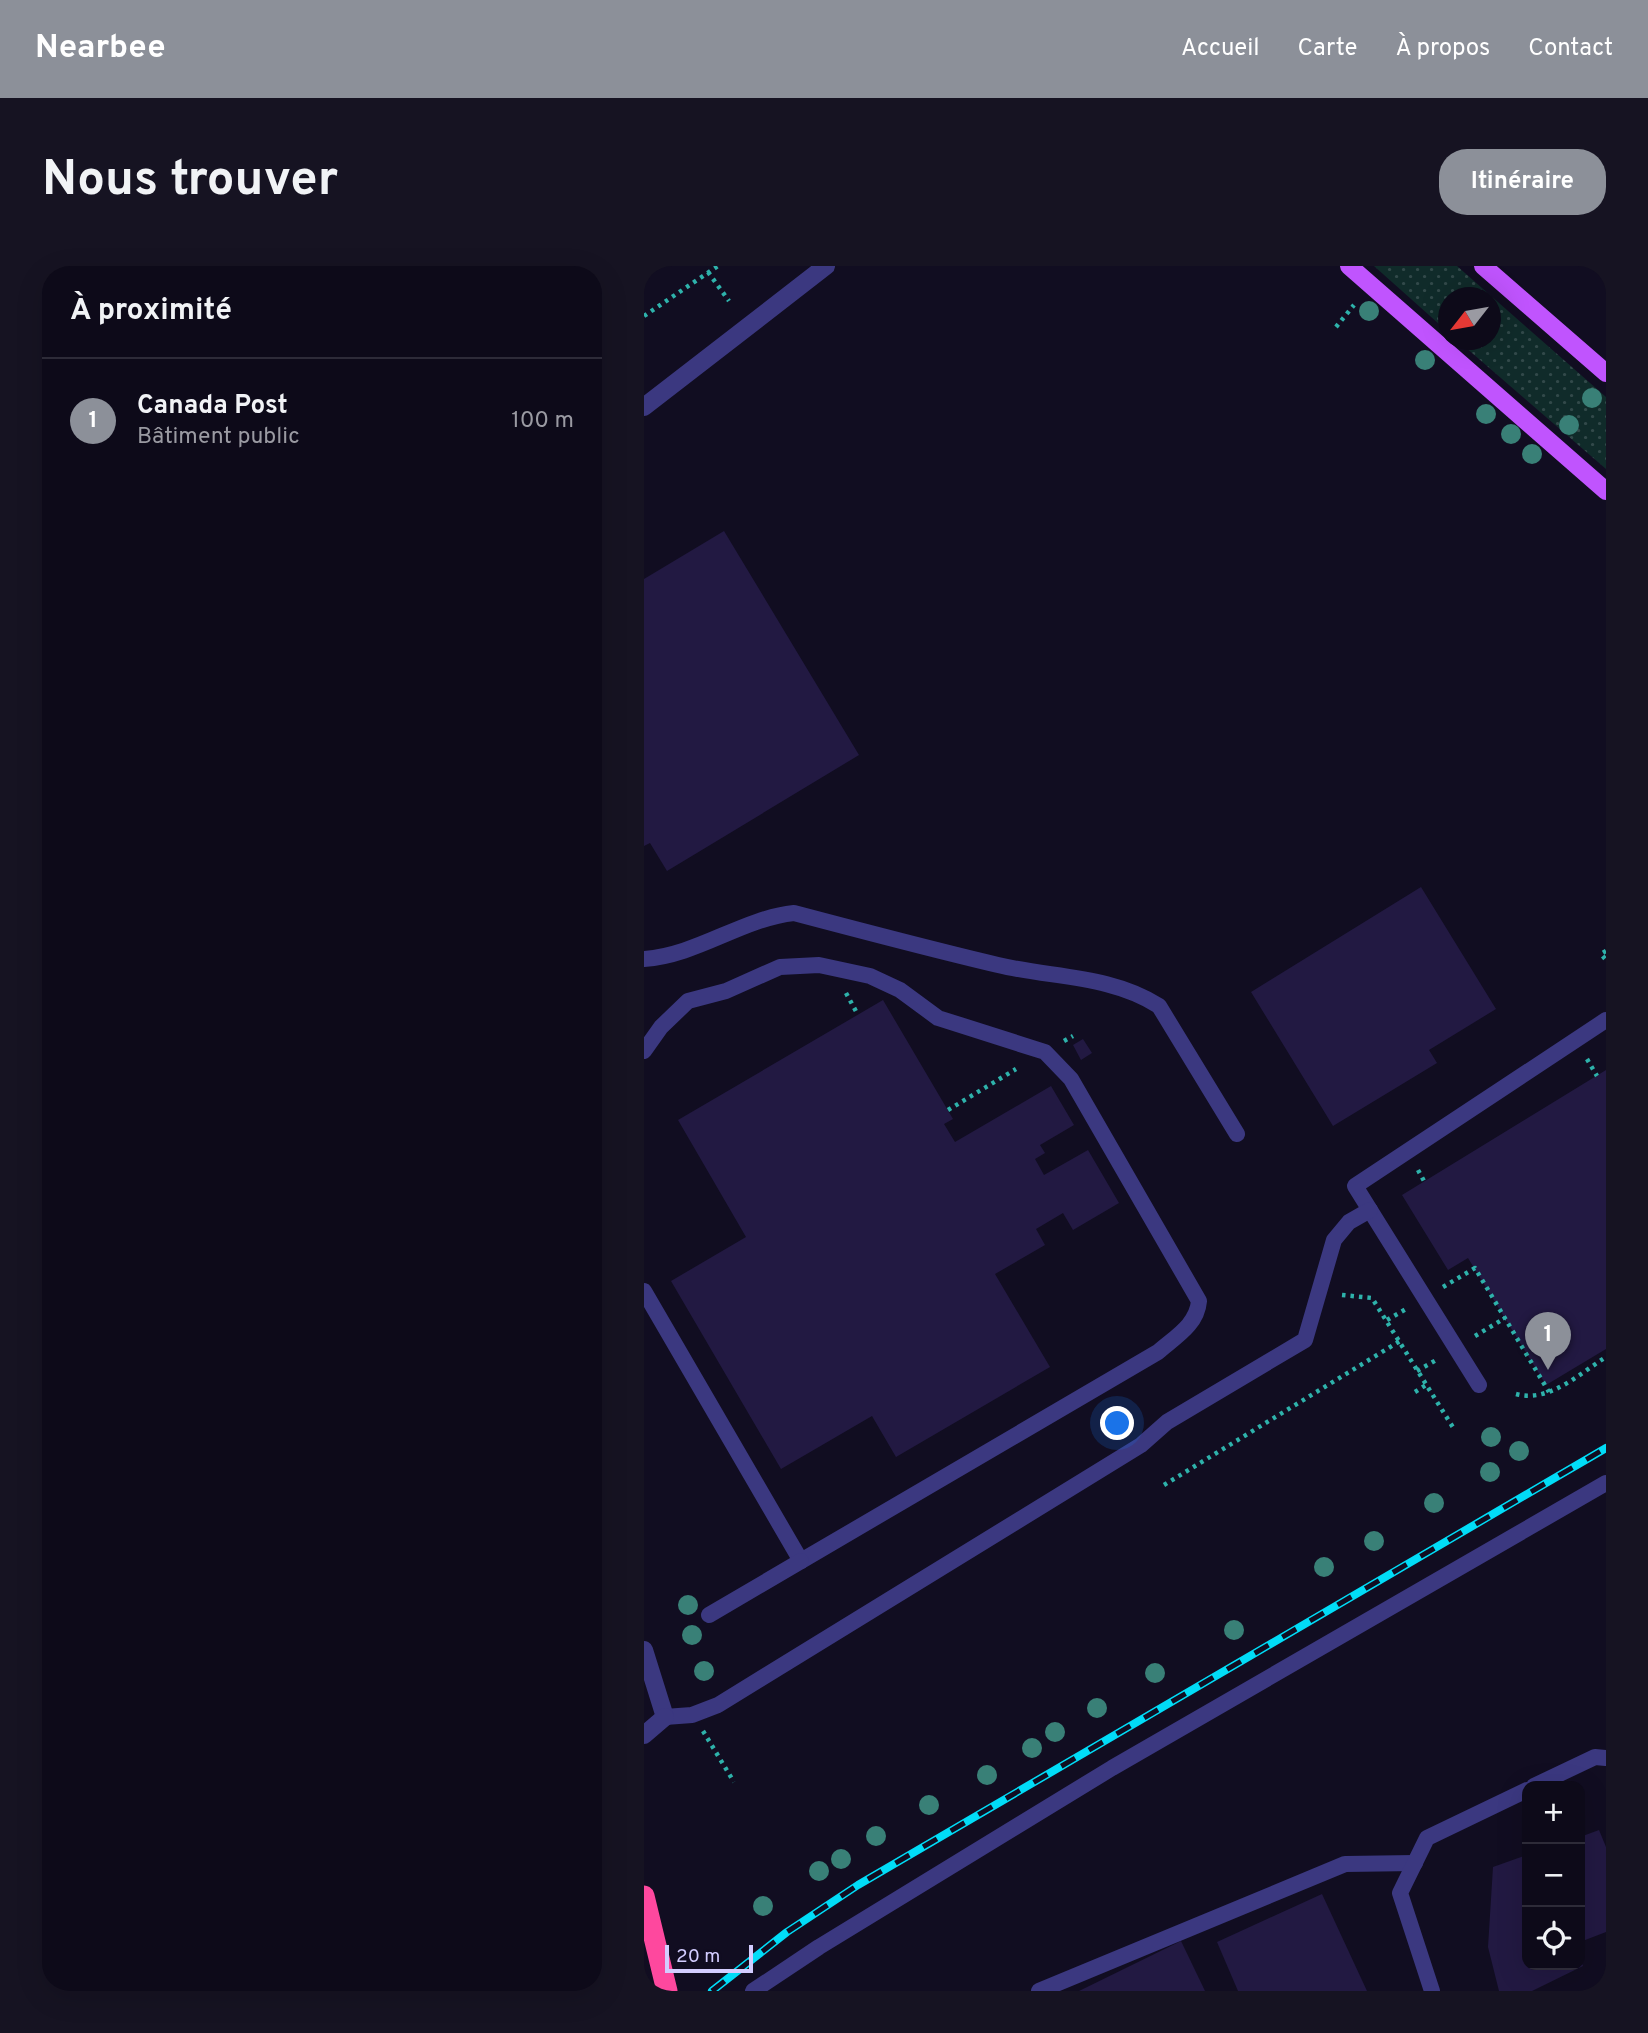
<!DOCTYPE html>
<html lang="fr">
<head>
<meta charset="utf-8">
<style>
  body { margin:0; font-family:Overpass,sans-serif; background:#161322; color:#f1f3f6 }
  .controls { position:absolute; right:21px; bottom:21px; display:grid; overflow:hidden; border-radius:14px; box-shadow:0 7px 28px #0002 }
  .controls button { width:63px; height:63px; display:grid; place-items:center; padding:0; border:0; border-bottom:2px solid #2d2b38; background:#0d0a19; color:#f1f3f6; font:35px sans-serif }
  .compass { position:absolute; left:794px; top:21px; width:63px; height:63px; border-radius:50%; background:#0d0a19; box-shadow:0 7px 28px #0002; rotate:239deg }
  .scale { position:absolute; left:21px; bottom:18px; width:88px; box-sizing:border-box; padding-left:7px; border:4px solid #d3cdff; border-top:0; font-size:19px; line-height:24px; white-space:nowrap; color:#d3cdff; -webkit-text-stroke:5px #110d21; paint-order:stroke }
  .you { position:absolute; left:474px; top:1158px; width:24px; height:24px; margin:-18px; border:5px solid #fff; border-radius:50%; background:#1a73e8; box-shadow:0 0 0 10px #1a73e833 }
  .badge { display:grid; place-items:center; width:46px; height:46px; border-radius:50%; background:#8c9099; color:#fff; font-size:23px; font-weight:700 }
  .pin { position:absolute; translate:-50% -58px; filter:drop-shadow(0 2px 4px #0008) }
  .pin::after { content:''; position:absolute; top:37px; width:24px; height:21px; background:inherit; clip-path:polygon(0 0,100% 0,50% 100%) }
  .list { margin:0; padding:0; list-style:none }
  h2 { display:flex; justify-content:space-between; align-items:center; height:91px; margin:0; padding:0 28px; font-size:30px }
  h2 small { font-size:23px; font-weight:400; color:#9a9aa2 }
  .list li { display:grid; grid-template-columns:46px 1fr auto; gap:21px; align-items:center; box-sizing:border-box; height:126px; padding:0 28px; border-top:2px solid #2d2b38 }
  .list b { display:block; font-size:26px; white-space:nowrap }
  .list p { margin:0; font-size:23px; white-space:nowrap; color:#9a9aa2 }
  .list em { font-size:23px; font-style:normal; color:#9a9aa2 }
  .icon { flex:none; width:38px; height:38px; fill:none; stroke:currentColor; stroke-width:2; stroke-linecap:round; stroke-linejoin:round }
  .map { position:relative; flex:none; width:962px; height:1725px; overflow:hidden; border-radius:28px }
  header { display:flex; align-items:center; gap:42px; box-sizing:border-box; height:98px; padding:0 35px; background:#8c9099; color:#fff }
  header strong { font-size:33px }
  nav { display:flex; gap:38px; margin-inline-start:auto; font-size:24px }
  .intro { display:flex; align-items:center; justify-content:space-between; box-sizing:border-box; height:168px; padding:0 42px }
  h1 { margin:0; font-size:49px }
  .button { padding:18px 32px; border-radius:28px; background:#8c9099; color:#fff; font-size:24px; font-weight:700 }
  main { display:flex; gap:42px; padding:0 42px }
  aside { flex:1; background:#0d0a19; border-radius:28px; box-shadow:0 7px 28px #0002 }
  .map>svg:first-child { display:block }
  .grass { fill:url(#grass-dots) }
  .building { fill:#221942 }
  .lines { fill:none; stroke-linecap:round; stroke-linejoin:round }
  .path { stroke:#2eb2ab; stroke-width:4.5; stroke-dasharray:3.5 5; stroke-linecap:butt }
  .service { stroke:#3b3880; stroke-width:16 }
  .tertiary { stroke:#3b3880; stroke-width:18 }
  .primary { stroke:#c054fe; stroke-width:18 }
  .motorway { stroke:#fe489e; stroke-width:21 }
  .rail-casing { stroke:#01dcf7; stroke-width:8 }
  .rail { stroke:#110d21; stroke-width:5; stroke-dasharray:16; stroke-linecap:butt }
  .tree { fill:#398077 }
</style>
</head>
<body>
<header>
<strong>Nearbee</strong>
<nav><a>Accueil</a><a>Carte</a><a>À propos</a><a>Contact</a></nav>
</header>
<div class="intro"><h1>Nous trouver</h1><a class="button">Itinéraire</a></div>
<main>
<aside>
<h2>À proximité<small></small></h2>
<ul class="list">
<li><span class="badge">1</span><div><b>Canada Post</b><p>Bâtiment public</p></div><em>100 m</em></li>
</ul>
</aside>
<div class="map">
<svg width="962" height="1725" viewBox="0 0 962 1725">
  <defs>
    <pattern id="grass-dots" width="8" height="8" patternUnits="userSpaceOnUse" patternTransform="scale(1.75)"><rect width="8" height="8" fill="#102b2a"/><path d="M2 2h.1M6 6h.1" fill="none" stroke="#32494a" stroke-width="1.8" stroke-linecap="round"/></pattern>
  </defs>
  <rect width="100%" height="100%" fill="#110d21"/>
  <polygon class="grass" points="730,0 813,0 962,131 962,203 813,74 846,74 846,32 804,32 804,66"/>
  <g class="building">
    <polygon points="80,265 215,489 23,605 6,577 0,580 0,313"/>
    <polygon points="777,621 852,743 785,784 793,797 689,860 607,726"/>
    <polygon points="239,734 309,853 300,858 311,876 407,820 430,859 396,879 401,887 391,893 400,909 444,884 475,937 429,964 419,947 392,963 401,979 351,1008 406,1101 252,1191 228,1150 137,1203 27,1015 102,971 34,854"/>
    <polygon points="439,773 448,787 437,794 429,779"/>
    <polygon points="962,804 962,1083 902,1119 824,992 804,1004 758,929"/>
    <polygon points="955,1564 962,1581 962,1666 936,1676 936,1571"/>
    <polygon points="883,1589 883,1699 936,1699 936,1692 939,1700 888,1725 855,1725 844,1681 849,1601"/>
    <polygon points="678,1628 723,1725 594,1725 573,1676"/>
    <polygon points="537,1675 561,1725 435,1725"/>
  </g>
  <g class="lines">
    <g class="path">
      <polyline points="64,6 85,35"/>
      <polyline points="0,50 74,0"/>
      <polyline points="692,61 710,39"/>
      <polyline points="962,685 957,688 962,694"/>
      <polyline points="202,727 214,749"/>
      <polyline points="420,775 429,770"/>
      <polyline points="943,793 953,810"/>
      <polyline points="304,844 372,803"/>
      <polyline points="774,904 780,915"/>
      <polyline points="799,1021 831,1002 905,1126"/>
      <polyline points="698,1029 728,1032 810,1163"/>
      <polyline points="743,1054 762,1043"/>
      <polyline points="831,1070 861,1052"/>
      <polyline points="773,1105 794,1093"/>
      <polyline points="771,1126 782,1119"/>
      <path d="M872 1128C905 1137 935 1108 962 1091"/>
      <polyline points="520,1219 756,1075"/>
      <polyline points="59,1465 90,1516"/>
    </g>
    <g class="service">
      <path d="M0 693C54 689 97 653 150 647 218 665 286 683 354 699 408 712 467 709 515 740L593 868"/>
      <path d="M0 785 17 761 44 735 82 725 136 701 175 699 226 710 256 724 294 752 401 786 427 813 555 1035C553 1059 531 1071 514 1086L157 1295 0 1025"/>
      <polyline points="835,1119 711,920 962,754"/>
      <polyline points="65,1349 157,1295"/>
      <polyline points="21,1451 48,1449 74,1439 497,1179 523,1156 661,1074 690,974 705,956 726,944"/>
      <polyline points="890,1520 951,1491 962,1492"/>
      <polyline points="109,1725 175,1681 468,1502 962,1217"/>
      <polyline points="395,1725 701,1598 771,1597"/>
      <polyline points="788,1725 756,1627 783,1572 883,1524"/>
    </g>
    <g class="tertiary">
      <polyline points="0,141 182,0"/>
      <polyline points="0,1384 21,1451"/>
      <polyline points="0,1469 21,1451"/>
    </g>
    <g class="primary">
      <polyline points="705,0 962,225"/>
      <polyline points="839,0 962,107"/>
    </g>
    <polyline class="motorway" points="0,1630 23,1725"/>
    <g class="rail-casing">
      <polyline id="rail" points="68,1725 143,1666 214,1619 962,1182"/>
    </g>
    <use href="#rail" class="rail"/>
  </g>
  <g class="tree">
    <circle cx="725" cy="45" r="10"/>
    <circle cx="781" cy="94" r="10"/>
    <circle cx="948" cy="132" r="10"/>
    <circle cx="842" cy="148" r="10"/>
    <circle cx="925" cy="159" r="10"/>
    <circle cx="867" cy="168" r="10"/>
    <circle cx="888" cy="188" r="10"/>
    <circle cx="847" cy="1171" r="10"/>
    <circle cx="875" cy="1185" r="10"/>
    <circle cx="846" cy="1206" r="10"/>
    <circle cx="790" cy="1237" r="10"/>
    <circle cx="730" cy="1275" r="10"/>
    <circle cx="680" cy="1301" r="10"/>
    <circle cx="44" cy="1339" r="10"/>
    <circle cx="590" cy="1364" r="10"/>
    <circle cx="48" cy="1369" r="10"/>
    <circle cx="60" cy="1405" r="10"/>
    <circle cx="511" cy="1407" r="10"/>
    <circle cx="453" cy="1442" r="10"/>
    <circle cx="411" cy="1466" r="10"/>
    <circle cx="388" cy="1482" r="10"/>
    <circle cx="343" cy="1509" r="10"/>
    <circle cx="285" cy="1539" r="10"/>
    <circle cx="232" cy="1570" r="10"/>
    <circle cx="197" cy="1593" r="10"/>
    <circle cx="175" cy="1605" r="10"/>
    <circle cx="119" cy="1640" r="10"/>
  </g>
</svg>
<div class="controls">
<button>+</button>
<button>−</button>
<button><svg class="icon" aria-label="locate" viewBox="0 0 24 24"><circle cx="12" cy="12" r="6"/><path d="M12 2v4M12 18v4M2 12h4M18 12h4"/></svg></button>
</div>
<svg class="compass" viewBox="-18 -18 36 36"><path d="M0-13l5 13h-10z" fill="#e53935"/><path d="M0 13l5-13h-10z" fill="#9a9aa2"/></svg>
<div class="scale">20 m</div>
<div class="you"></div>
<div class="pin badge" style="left:904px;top:1104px">1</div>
</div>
</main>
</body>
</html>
